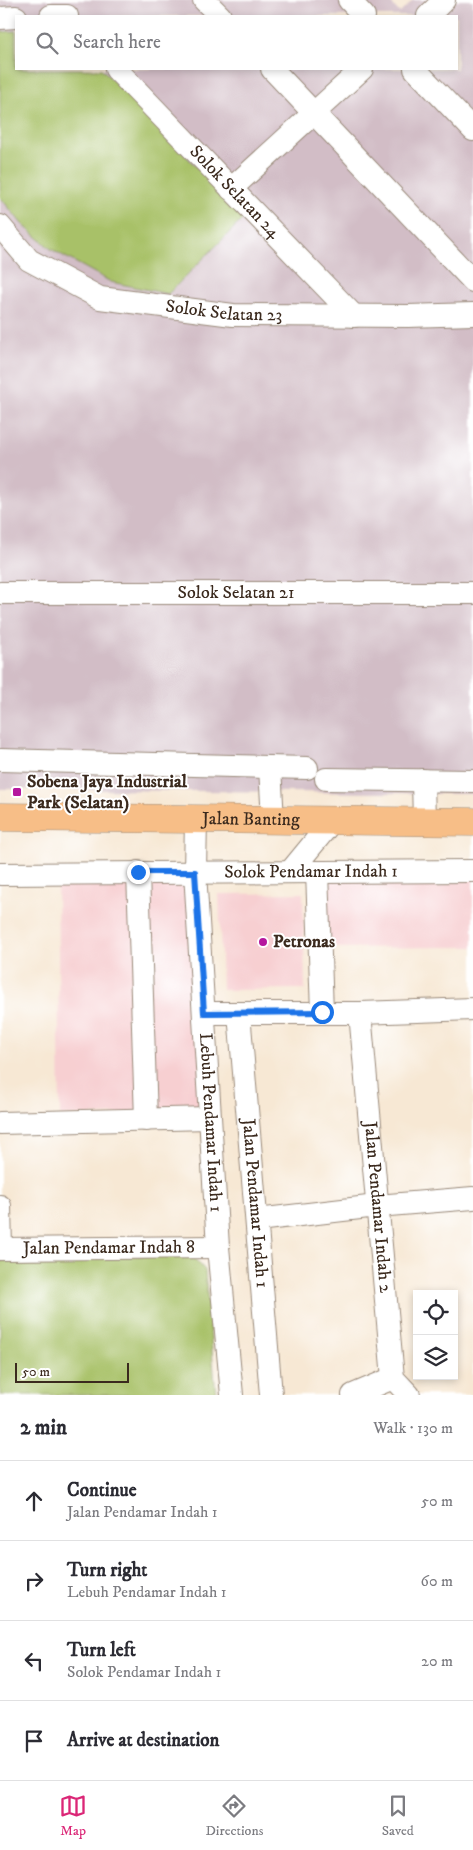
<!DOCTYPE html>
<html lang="en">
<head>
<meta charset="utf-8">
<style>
  body { margin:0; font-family:"IM FELL DW Pica",serif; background:#f2f2f3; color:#2b2b33 }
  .controls { position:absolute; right:15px; bottom:15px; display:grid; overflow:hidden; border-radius:0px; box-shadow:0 2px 8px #0003 }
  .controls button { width:45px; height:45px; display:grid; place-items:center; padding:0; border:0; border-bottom:1px solid #e1e1e2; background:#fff; color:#2b2b33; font:25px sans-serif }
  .scale { position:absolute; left:15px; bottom:12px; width:114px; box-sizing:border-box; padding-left:5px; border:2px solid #3b2a1e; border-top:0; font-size:14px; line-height:18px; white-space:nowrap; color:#3b2a1e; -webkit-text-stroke:4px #fff; paint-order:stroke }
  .stop { position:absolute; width:15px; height:15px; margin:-11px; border:4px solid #1a73e8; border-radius:50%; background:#fff }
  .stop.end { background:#1a73e8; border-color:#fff; box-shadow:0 1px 5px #0008 }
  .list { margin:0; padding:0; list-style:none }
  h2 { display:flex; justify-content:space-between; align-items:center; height:65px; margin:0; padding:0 20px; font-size:21px }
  h2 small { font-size:16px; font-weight:400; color:#7c7c81 }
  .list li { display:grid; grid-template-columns:32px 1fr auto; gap:15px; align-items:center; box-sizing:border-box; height:80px; padding:0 20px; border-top:1px solid #e1e1e2 }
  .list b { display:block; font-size:19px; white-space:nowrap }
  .list p { margin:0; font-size:16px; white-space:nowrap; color:#7c7c81 }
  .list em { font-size:16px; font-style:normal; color:#7c7c81 }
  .icon { flex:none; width:28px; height:28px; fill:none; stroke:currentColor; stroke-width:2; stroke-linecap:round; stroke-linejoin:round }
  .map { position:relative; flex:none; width:473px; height:1395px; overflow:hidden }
  .search { position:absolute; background:#fff; box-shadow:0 2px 8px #0003; left:15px; right:15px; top:15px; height:55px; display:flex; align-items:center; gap:12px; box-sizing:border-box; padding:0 18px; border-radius:0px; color:#7c7c81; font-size:19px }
  .sheet { height:385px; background:#fff }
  nav { display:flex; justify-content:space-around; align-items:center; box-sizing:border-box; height:70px; border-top:1px solid #e1e1e2; background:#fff; font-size:14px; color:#7c7c81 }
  nav a { display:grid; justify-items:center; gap:2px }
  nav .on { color:#db2777 }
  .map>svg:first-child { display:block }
  .built { fill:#f7cfd1 }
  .industrial { fill:#d2bdc6; fill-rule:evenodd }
  .green { fill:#a8c167; stroke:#727642 }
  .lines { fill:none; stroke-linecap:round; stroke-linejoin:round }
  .minor-casing { stroke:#998979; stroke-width:24 }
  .major-casing { stroke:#998979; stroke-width:29 }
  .minor { stroke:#fff; stroke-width:22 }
  .major { stroke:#f7be87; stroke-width:28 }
  .route { stroke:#1a73e8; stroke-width:6 }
  .poi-dot { fill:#b5179e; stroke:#fff; stroke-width:2 }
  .labels { text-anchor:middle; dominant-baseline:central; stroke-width:4; stroke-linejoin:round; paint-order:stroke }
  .street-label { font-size:18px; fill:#3b2a1e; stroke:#fff }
  .poi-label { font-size:18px; font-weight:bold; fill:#3b2a1e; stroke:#fff; text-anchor:start }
</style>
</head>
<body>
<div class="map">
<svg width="473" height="1395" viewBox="0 0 473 1395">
  <rect width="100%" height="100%" fill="#fff"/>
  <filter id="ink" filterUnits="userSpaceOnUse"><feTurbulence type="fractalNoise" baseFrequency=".02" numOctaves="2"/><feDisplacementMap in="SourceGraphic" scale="10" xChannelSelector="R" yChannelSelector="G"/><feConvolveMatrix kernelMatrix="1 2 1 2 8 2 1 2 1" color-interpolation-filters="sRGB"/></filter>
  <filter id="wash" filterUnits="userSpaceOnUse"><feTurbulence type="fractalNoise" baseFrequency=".0096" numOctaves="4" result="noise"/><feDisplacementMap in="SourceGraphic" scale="20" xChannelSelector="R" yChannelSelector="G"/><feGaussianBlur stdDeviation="1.12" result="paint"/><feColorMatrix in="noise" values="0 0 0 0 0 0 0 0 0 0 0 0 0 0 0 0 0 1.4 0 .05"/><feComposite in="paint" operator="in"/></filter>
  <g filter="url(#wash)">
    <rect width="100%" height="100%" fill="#f7e8d4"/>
    <g class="built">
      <polygon points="473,877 473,947 324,948 321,878"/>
      <polygon points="190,878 204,1112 60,1116 57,880"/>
      <polygon points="303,893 305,989 222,990 219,894"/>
    </g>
    <path class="industrial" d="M0 0H388L400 13 413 0H473V794L0 789ZM16 16H457V69H16Z"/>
    <g class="green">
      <polygon points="16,31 16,69 102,69 245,217 168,294 111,282 51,249 22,224 0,197 0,32"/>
      <polygon points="190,1254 205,1270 216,1395 0,1395 0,1261"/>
    </g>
  </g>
  <g filter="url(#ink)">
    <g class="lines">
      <g class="minor-casing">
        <g id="minor">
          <polyline points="204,0 220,16"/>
          <polyline points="349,0 364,16"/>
          <polyline points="51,16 67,16"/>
          <polyline points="428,16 444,0"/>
          <polyline points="0,18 16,17"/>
          <path id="s1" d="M116 69 354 316"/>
          <polyline points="272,69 473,281"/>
          <polyline points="415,69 473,130"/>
          <polyline points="231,189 362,69"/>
          <path id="s2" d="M0 226 29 260 100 298 233 315 408 316 473 314"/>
          <path id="s3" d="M0 593H473"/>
          <polyline points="0,760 307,768"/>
          <polyline points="270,767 273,821"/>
          <polyline points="326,779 473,781"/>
          <polyline points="423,780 424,822"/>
          <path id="s4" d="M196 819 195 872 218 1247 232 1395"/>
          <polyline points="138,872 146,1120"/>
          <polyline points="290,872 332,821"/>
          <polyline points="317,872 322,1012"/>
          <path id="s5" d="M0 874 473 871"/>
          <polyline points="204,1013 360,1013 473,1009"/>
          <path id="s6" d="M239 1013 271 1395"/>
          <path id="s7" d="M360 1013 393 1378 409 1395"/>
          <polyline points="0,1123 210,1118"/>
          <polyline points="0,1206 1,1249"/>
          <polyline points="257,1220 377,1206 473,1198"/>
          <path id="s8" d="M0 1249 218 1247"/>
          <polyline points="353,1395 393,1378"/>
        </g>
      </g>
      <g class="major-casing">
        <g id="major">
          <path id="s9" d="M0 817 473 822"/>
        </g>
      </g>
      <use href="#minor" class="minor"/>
      <use href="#major" class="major"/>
    </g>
  </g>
  <g class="lines" filter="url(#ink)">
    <polyline class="route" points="138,872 195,872 204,1013 322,1012"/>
  </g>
  <g class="poi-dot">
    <rect x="12" y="787" width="10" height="10" rx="2.5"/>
    <circle cx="263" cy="942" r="5"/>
  </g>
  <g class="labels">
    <g class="street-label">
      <text stroke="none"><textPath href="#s1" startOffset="171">Solok Selatan 24</textPath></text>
      <text stroke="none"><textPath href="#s2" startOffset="250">Solok Selatan 23</textPath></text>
      <text stroke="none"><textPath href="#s3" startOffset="236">Solok Selatan 21</textPath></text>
      <text stroke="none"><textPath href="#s9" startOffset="251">Jalan Banting</textPath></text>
      <text stroke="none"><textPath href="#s5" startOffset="311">Solok Pendamar Indah 1</textPath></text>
      <text stroke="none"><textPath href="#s4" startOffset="304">Lebuh Pendamar Indah 1</textPath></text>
      <text stroke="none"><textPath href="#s6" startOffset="191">Jalan Pendamar Indah 1</textPath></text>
      <text stroke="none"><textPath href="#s7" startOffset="195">Jalan Pendamar Indah 2</textPath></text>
      <text stroke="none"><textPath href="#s8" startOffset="109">Jalan Pendamar Indah 8</textPath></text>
    </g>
    <g class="poi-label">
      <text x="27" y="782">Sobena Jaya Industrial<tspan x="27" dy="21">Park (Selatan)</tspan></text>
      <text x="273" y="942">Petronas</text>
    </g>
  </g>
</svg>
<div class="controls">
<button><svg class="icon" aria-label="locate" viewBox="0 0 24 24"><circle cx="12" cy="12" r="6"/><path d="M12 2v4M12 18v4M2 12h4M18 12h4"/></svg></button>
<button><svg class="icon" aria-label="layers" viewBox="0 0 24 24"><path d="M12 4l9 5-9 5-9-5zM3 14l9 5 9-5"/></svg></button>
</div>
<div class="scale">50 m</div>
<div class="stop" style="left:322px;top:1012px"></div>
<div class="stop end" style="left:138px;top:872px"></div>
<div class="search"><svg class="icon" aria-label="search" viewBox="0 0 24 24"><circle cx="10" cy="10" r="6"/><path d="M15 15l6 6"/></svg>Search here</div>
</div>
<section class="sheet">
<h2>2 min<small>Walk · 130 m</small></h2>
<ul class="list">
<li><svg class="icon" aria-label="ahead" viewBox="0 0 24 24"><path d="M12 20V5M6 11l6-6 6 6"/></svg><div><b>Continue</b><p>Jalan Pendamar Indah 1</p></div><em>50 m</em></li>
<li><svg class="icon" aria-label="right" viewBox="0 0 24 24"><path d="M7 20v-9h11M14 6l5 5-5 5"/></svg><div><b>Turn right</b><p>Lebuh Pendamar Indah 1</p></div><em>60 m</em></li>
<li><svg class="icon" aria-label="left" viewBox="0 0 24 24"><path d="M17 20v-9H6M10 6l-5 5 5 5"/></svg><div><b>Turn left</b><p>Solok Pendamar Indah 1</p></div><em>20 m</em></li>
<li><svg class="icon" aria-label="arrive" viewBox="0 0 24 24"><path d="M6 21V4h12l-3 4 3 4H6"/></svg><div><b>Arrive at destination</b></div></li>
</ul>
</section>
<nav>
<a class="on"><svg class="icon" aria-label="map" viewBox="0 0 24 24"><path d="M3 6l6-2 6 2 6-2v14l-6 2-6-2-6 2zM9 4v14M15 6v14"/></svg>Map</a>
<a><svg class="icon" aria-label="directions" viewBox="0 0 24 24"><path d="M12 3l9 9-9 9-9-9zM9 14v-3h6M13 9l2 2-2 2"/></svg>Directions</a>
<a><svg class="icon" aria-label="saved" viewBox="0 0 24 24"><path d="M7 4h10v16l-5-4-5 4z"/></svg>Saved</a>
</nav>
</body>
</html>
